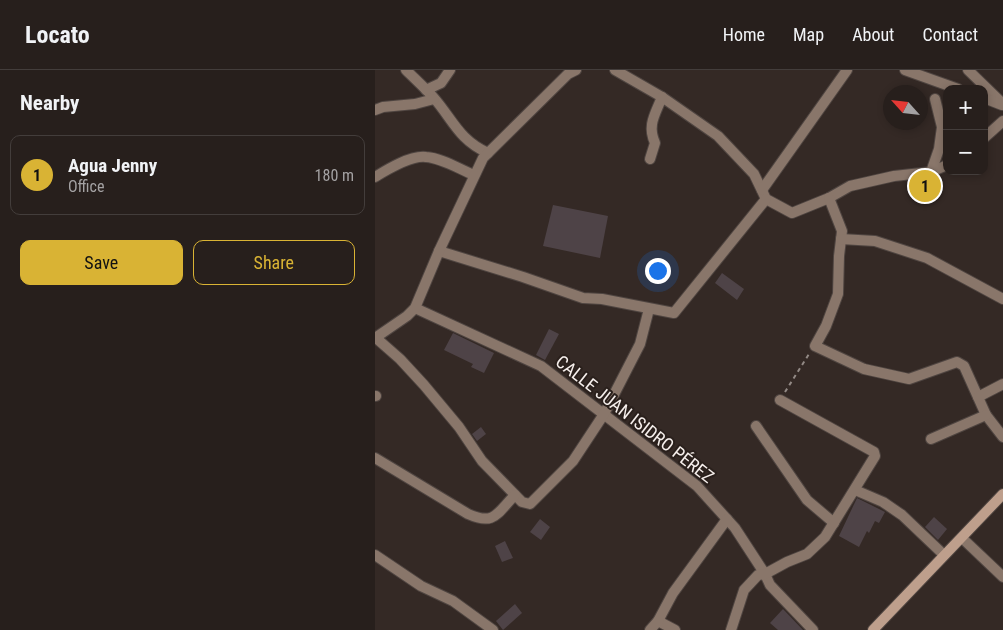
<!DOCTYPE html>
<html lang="en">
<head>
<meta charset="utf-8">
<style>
  body { margin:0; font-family:"Roboto Condensed",sans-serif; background:#2f2725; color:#f1f3f6 }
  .controls { position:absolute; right:15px; top:15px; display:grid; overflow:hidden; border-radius:10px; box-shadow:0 2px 8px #0003 }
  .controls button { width:45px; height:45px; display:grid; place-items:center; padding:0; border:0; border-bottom:1px solid #433d3b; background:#271f1c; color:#f1f3f6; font:25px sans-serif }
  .compass { position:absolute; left:508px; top:15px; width:45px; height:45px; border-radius:50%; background:#271f1c; box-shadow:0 2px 8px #0003; rotate:297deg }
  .you { position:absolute; left:282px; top:200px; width:18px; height:18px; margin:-12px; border:4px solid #fff; border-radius:50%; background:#1a73e8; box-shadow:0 0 0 8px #1a73e833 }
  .badge { display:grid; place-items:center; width:32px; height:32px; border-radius:50%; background:#d9b334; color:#111; font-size:16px; font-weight:700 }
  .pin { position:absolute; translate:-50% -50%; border:2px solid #fff; box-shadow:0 1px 5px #0006 }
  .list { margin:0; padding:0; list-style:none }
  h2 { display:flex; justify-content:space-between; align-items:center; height:65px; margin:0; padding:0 20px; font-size:21px }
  h2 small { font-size:16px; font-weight:400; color:#a4a2a3 }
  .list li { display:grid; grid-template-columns:32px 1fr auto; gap:15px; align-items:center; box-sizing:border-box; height:80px; margin:0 10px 10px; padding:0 10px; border:1px solid #433d3b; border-radius:10px }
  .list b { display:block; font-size:19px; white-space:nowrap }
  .list p { margin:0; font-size:16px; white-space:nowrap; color:#a4a2a3 }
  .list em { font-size:16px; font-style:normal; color:#a4a2a3 }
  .actions { display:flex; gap:10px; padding:15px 20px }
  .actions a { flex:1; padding:11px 0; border:1px solid #d9b334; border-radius:10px; text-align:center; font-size:18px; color:#d9b334 }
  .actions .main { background:#d9b334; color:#111 }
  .map { position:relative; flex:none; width:628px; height:560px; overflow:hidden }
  header { display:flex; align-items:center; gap:30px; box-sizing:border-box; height:70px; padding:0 25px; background:#271f1c; border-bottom:1px solid #433d3b }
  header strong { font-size:24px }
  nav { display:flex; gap:28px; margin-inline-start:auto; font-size:18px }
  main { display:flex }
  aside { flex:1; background:#271f1c }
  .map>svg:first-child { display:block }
  .building { fill:#4e4347 }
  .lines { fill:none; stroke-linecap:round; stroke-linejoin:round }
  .street-casing { stroke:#4f4541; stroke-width:12 }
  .secondary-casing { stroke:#4f4541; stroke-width:12 }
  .path { stroke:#928985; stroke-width:2; stroke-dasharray:4 4; stroke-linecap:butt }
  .street { stroke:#89766a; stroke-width:10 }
  .secondary { stroke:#be9f8c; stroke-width:10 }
  .labels { text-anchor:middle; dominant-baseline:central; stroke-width:4; stroke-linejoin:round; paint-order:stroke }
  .street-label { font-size:18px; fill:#f6efec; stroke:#2a201c }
</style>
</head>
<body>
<header>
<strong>Locato</strong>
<nav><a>Home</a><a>Map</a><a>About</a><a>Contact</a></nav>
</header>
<main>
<aside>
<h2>Nearby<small></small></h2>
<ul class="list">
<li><span class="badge">1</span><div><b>Agua Jenny</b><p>Office</p></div><em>180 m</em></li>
</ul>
<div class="actions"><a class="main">Save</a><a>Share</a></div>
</aside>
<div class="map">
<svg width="628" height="560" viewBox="0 0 628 560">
  <rect width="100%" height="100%" fill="#342925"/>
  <g class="building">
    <polygon points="178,135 233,146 225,188 168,176"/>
    <polygon points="347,203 369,219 362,230 340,213"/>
    <polygon points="174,259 184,264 170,290 161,285"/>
    <polygon points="78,263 119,283 109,303 96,297 98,294 69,280"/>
    <polygon points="106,357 111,364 102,371 97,364"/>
    <polygon points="482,428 510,442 504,453 500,451 494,463 492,461 484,477 464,466"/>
    <polygon points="559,447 572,459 563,470 550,457"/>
    <polygon points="165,449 175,457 166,470 155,462"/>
    <polygon points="130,471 138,488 127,492 120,476"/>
    <polygon points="140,534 147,543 128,560 121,551"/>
    <polygon points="408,539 428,560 403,560 395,553"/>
  </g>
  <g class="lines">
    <g class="street-casing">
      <g id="street">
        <path d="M31 0C40 9 50 18 59 28 78 50 84 70 113 83"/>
        <polyline points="240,0 287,27 343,66 379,104 391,129 417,143 454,128 475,116 519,106 556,102 572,95"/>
        <polyline points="530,0 583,19"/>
        <polyline points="593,0 628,34"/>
        <polyline points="51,20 66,13 75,0"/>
        <polyline points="609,28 627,35"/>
        <polyline points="0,40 8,37 40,34 59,29"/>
        <polyline points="609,68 628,51"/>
        <path d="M275 89 280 73C272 55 280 45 287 27"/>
        <polyline points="556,102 564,79 567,57 560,29"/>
        <path d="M0 107C13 99 36 85 51 87 67 88 84 99 99 105"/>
        <polyline points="387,120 472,0"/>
        <polyline points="454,128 467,161 464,186 463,224 451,256 440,276 489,299 534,309 582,292 589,296 611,345 628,367"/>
        <polyline points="466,169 500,171 552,188 628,229"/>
        <polyline points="64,181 148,207 208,228 227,229 299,243 391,129"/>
        <polyline points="40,238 166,296 322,416 360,458 390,504 395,515 438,560"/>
        <polyline points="0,267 25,289 49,315 84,357 107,391 147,432 155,434 198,391 229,344 265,274 274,239"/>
        <polyline points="0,268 32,246 40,238 64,181 108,88 193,4 201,0"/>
        <polyline points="0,326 1,326"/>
        <polyline points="603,327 628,314"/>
        <polyline points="381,356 432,430 459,453"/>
        <polyline points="556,369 611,345"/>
        <path d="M0 388 93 444C120 456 122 443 140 425"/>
        <polyline points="480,420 508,432 527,445 569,485"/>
        <polyline points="587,468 628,507"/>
        <polyline points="0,485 46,516 78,531 118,560"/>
        <polyline points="283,551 300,560"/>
        <polyline points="275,560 283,551 298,523 352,449"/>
        <polyline points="356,560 369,520 383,505 390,504 412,492 432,484 450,467 500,386 499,382 405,330"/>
      </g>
    </g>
    <g class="secondary-casing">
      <polyline id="secondary" points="498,560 628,424"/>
    </g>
    <polyline class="path" points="410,322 434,284"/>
    <use href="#street" class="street"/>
    <use href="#secondary" class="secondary"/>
  </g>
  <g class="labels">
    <g class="street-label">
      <text transform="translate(260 349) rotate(38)">CALLE JUAN ISIDRO PÉREZ</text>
    </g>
  </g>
</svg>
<div class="controls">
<button>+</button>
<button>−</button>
</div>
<svg class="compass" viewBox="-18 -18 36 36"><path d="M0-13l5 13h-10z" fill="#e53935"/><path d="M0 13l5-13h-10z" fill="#a4a2a3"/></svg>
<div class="you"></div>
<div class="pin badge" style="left:550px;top:116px">1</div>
</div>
</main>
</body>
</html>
